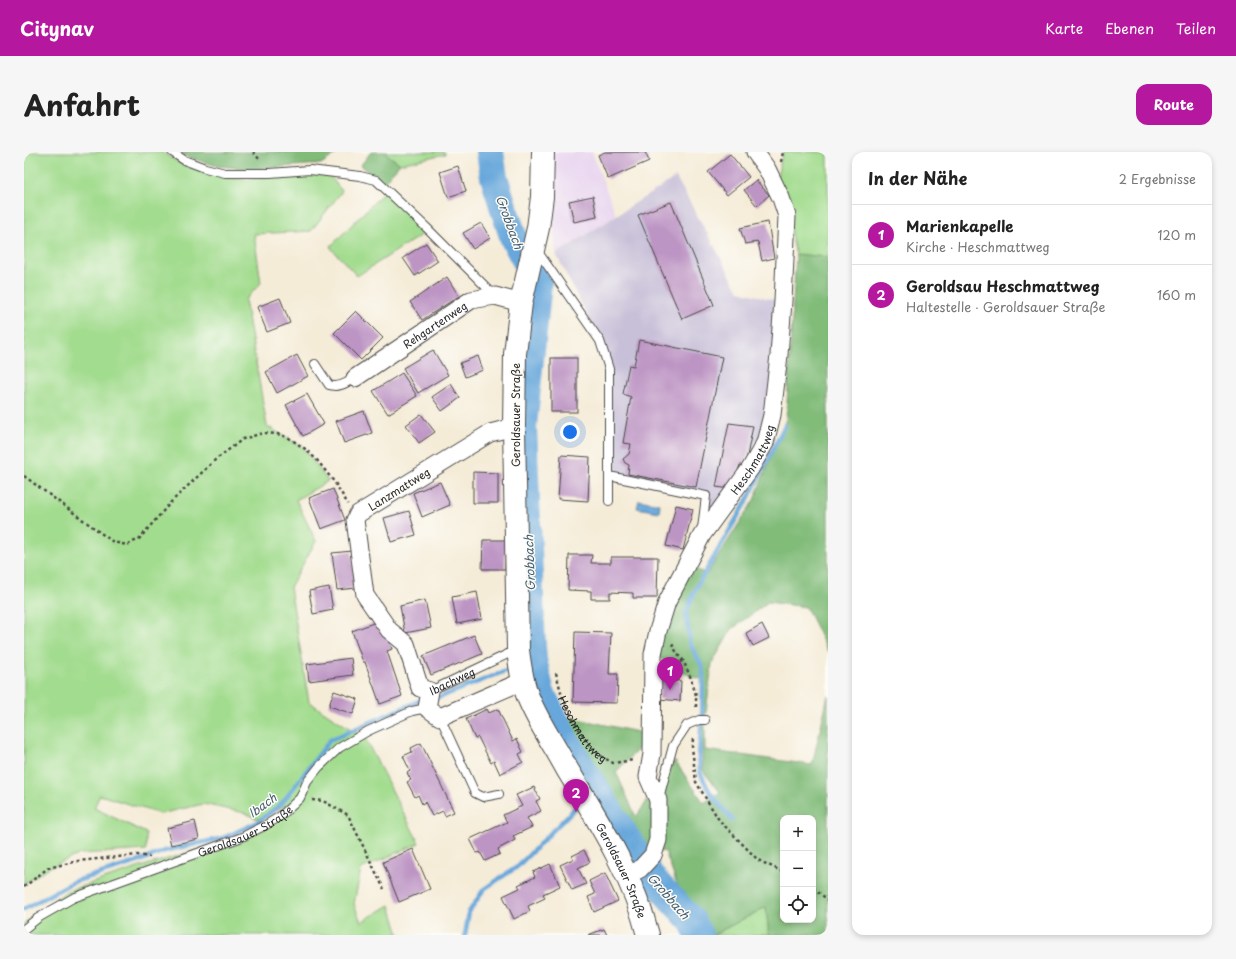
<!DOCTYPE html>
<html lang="de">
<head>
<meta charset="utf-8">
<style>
  body { margin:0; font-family:"Playpen Sans",sans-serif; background:#f6f6f6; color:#222 }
  .controls { position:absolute; right:12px; bottom:12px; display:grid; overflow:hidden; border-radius:8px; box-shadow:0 2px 6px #0003 }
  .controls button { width:36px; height:36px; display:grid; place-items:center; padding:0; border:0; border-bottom:1px solid #e0e0e0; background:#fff; color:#222; font:20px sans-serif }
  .you { position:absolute; left:546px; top:280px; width:14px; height:14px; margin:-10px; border:3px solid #fff; border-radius:50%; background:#1a73e8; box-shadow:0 0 0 6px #1a73e833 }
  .badge { display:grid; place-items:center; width:26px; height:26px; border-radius:50%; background:#b5179e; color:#fff; font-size:13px; font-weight:700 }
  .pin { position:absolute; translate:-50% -33px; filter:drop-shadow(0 1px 2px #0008) }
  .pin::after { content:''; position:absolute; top:21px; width:14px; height:12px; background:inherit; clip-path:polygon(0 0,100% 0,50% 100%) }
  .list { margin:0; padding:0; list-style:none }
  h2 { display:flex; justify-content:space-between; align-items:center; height:52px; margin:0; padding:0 16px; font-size:17px }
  h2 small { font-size:13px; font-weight:400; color:#767676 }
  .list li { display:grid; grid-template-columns:26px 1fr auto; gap:12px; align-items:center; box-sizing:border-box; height:60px; padding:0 16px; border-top:1px solid #e0e0e0 }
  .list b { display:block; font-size:15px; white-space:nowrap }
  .list p { margin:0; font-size:13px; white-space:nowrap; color:#767676 }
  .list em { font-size:13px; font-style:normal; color:#767676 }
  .icon { flex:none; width:22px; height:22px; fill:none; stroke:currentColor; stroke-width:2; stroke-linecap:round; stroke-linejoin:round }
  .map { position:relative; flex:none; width:804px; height:783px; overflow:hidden; border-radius:12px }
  header { display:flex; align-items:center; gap:24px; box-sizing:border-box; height:56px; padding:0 20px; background:#b5179e; color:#fff }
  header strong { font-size:19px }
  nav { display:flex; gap:22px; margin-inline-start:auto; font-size:14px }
  .intro { display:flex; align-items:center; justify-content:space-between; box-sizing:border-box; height:96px; padding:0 24px }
  h1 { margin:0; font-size:28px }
  .button { padding:10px 18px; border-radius:12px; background:#b5179e; color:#fff; font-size:14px; font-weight:700 }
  main { display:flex; gap:24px; padding:0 24px }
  aside { flex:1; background:#fff; border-radius:12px; box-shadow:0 2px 6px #0003 }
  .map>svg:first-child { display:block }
  .built { fill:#e7d2ef }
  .industrial { fill:#c8bfd8 }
  .green { fill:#a2dc8e; stroke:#66845c }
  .forest { fill:#81bc79; stroke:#567452; fill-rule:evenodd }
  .water { fill:#68a7db; stroke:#4a6983 }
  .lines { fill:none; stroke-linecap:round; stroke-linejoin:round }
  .stream { stroke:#68a7db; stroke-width:4.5 }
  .river { stroke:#68a7db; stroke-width:28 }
  .building { fill:#bd95c4 }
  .lane-casing { stroke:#494845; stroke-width:10 }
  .street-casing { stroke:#494845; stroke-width:19 }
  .primary-casing { stroke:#494845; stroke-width:24 }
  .path { stroke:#494845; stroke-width:2.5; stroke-dasharray:3 3; stroke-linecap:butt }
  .lane { stroke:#fff; stroke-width:8 }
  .street { stroke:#fff; stroke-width:17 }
  .primary { stroke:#fff; stroke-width:22 }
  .labels { text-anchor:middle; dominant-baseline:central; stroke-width:3; stroke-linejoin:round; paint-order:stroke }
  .street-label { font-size:11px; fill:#2b2b2b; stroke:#fdfcf7 }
  .water-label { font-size:12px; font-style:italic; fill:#435d71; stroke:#fdfcf7 }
</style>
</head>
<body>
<header>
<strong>Citynav</strong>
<nav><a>Karte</a><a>Ebenen</a><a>Teilen</a></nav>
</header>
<div class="intro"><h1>Anfahrt</h1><a class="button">Route</a></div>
<main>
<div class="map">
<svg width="804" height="783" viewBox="0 0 804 783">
  <rect width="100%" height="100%" fill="#fdfcf7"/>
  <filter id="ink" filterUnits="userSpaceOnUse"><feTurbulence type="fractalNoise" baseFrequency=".025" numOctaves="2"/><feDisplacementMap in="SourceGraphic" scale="8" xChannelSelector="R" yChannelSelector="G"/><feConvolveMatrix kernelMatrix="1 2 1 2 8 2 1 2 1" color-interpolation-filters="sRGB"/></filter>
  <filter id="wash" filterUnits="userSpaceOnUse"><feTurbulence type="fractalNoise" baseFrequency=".012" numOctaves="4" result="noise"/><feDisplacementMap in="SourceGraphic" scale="16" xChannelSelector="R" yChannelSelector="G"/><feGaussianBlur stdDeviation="0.9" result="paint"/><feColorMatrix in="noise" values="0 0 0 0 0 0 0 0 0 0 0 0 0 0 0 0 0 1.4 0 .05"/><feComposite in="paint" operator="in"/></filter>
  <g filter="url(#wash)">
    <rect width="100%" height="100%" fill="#f5ecd8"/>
    <polygon class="built" points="528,0 568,0 592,63 532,102 527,45"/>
    <polygon class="industrial" points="652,25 715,139 742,146 759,149 748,263 678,383 682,344 585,324 585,217 576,189 532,102"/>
    <g class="green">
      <polygon points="0,0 137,0 159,13 205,26 222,28 286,18 306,24 318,39 287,79 230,82 237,131 221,148 243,274 280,296 304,329 272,348 292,389 266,435 285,550 341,586 395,691 337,717 330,752 337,770 366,753 375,783 0,783 0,771 43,739 126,712 218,685 275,647 234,667 221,661 179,652 136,662 76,643 70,656 122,681 122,698 56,702 24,716 0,732"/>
      <polygon points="360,0 421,0 421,2 376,12"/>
      <polygon points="759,0 804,0 804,105 772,104 763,64 751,33"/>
      <polygon points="362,38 405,78 333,124 306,95"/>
      <polygon points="742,755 745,783 689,783"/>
    </g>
    <g class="forest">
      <polygon points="156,0 315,0 297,12 228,17 193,14 161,4"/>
      <polygon points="347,0 360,0 376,12 357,33 337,13"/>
      <path d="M772 102 804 105V500L782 455 744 450 708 477 688 511 681 568V598L788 613 804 543V783H745L742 755 689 783H671L641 699 603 704 517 559 628 583 592 620 612 665 651 609 680 651 696 640 679 619 678 600V563L681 528 666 524 629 502 643 450 671 417 683 422 730 348 762 267ZM759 666H789V768H759Z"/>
    </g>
    <polygon class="water" points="615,348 636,352 635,360 613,356"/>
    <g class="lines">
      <g class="stream">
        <polyline points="408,546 414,546 484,518"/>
        <polyline points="567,644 574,638"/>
        <polyline points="708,668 685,639 676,620 675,603 678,563 679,524 678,514 666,492 662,462 671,438 726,343 761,273"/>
        <polyline points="0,757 49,730 116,709 140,699 199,686 234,670 258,651 306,588 397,548 401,547"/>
        <polyline points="441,783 445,760 460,737 493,715 555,652"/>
      </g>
      <polyline class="river" points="466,0 470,25 480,57 490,87 514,131 499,274 508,494 509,508 517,541 543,592 628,726 668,769 675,783"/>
    </g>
    <g id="blocks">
      <g class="building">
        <polygon points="581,0 621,0 625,9 584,27 574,3"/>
        <polygon points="706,2 725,25 703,43 684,20"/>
        <polygon points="434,14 442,39 424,45 416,20"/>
        <polygon points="732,28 745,43 733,54 720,38"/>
        <polygon points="569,44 573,65 550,70 545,49"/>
        <polygon points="647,50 690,153 658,167 614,63"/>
        <polygon points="744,70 750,106 738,109 734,90 721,92 716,76"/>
        <polygon points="457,71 466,86 449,97 439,81"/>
        <polygon points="402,91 414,109 391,124 379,106"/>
        <polygon points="423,125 435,144 398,168 386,150"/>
        <polygon points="256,146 266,171 243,180 233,155"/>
        <polygon points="332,159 359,186 337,208 310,181"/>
        <polygon points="615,188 698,205 672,335 604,322 605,313 601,311 599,307 605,302 607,292 599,291 607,245 599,242 605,213 610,214"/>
        <polygon points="409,198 424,223 394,241 379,216"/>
        <polygon points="273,203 284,224 253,241 242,220"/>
        <polygon points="454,204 459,218 441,225 436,211"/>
        <rect x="527" y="206" width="26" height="54"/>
        <polygon points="378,221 393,244 364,262 349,239"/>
        <polygon points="427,232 436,246 418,259 408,245"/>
        <polygon points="283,242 300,272 279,284 262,253"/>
        <polygon points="340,259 348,281 320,291 312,269"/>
        <polygon points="397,262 411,280 395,291 382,273"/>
        <polygon points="705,271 729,274 721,314 716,313 707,337 692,335"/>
        <polygon points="537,303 566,305 564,349 534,347"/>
        <polygon points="449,320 474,321 474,351 449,351"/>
        <polygon points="416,330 426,353 398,365 389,341"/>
        <polygon points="309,337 321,368 297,377 285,346"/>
        <polygon points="652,353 669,357 659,398 642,394"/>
        <polygon points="385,359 392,383 367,390 360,366"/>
        <polygon points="459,388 482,388 481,417 458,417"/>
        <polygon points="328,399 332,436 313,438 308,401"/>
        <polygon points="545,403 568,403 567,411 587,411 587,405 634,405 633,446 609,446 609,441 586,440 586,447 567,447 567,439 544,438"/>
        <polygon points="305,435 309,458 289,462 285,439"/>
        <polygon points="453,440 458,467 433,472 428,445"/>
        <polygon points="401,448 407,476 381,481 376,454"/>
        <polygon points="352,470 356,480 361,478 368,497 363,499 378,544 356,552 341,510 339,510 328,479"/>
        <polygon points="738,472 745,486 729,494 722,481"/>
        <polygon points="551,480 587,481 585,522 594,522 593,551 549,550"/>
        <polygon points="450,483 458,502 407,523 399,504"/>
        <polygon points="327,506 329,523 285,529 283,512"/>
        <polygon points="637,527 657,529 656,549 635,547"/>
        <polygon points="310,539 334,547 329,562 305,554"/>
        <polygon points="463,557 465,561 474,557 489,589 493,587 499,600 495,602 499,610 476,622 470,609 467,611 454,585 451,587 442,567"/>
        <polygon points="397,591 430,660 421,664 419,659 408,664 401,650 398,652 394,643 391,645 383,630 387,628 383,621 386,619 379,604 388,600 387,596"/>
        <polygon points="510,635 516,647 512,649 517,659 503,666 508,675 489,684 491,688 474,697 476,702 461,709 456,700 453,701 446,687 483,670 479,663 498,654 492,643"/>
        <polygon points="171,669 175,687 147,693 143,676"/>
        <polygon points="389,697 406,737 375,750 359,710"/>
        <polygon points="560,698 566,710 554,716 562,732 548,738 536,713 549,707 548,704"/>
        <polygon points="526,712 536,734 519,742 521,746 504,754 506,759 490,767 479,744 496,736 494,733 511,725 509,720"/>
        <polygon points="581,721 594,749 570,760 564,745 571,742 565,729"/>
        <polygon points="580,777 583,783 564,783"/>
      </g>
    </g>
  </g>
  <g filter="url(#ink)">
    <use href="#blocks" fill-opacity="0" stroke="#494845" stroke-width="1"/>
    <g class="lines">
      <g class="lane-casing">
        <g id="lane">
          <polyline points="148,0 160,8 181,16 201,21 246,21 286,18 336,24 352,28 405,78 470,143"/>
          <polyline points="512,97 576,189 585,217 585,349"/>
          <path d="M291 212 305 233C315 236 322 231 331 226"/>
          <polyline points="585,324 682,344 678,377"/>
          <path id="s2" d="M406 539 492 498"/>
          <polyline points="416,565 451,641 459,645 475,642"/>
          <polyline points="635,646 649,594 663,573 675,568 681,568"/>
          <path id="s3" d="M0 777 14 766 49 746 218 685 242 673 258 663 276 646 283 630 295 615 315 596 344 579 388 559 403 556"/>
        </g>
      </g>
      <g class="street-casing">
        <g id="street">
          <path id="s4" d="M331 226 447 148 471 144 497 151"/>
          <polyline points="490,275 466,281 334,362 331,368 341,443 365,478 382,492 396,536 406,539 403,556 416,565 499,529"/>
          <path id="s5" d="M603 724 616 717 629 703 634 688V648L624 625 628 602 629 502 634 479 643 450 678 383 726 317 741 291 748 263 755 203 759 149 763 64 757 46 743 17 731 0"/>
        </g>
      </g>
      <g class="primary-casing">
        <g id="primary">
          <path id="s6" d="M519 0 518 45 514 76 497 151 491 202 490 275 494 498C496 514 498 530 504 545 514 570 530 593 543 617 575 670 609 723 624 783"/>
        </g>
      </g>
      <g class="path">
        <polyline points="229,0 237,9"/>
        <polyline points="757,10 759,0"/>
        <polyline points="0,324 89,390 103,393 115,387 147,350 191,308 219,287 239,281 253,282 265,286 280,296 293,308 311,331 324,352"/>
        <polyline points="648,492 654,503 659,508 666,524 672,543 672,558"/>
        <polyline points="645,513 659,509"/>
        <path id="s1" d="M532 521 538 544 549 567 564 592 577 604 589 611 610 608"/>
        <polyline points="669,587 668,595 672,630 695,668 734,708 759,720"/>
        <polyline points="288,648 299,649 324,663 360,737"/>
        <polyline points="0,735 24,716 54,709 113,703 126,705"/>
        <polyline points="789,736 804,748"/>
      </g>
      <use href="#lane" class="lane"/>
      <use href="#street" class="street"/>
      <use href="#primary" class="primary"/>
    </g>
  </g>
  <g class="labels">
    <g class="street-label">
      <text stroke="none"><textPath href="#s4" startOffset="96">Rehgartenweg</textPath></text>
      <text transform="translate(491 263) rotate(-90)">Geroldsauer Straße</text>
      <text stroke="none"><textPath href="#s5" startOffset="459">Heschmattweg</textPath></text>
      <text transform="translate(375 337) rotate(-32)">Lanzmattweg</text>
      <text stroke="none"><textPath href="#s2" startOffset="24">Ibachweg</textPath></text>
      <text stroke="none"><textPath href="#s1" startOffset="63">Heschmattweg</textPath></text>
      <text stroke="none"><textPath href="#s3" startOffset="243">Geroldsauer Straße</textPath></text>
      <text stroke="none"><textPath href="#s6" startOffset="746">Geroldsauer Straße</textPath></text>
    </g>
    <g class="water-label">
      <text transform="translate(486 70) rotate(70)">Grobbach</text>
      <text transform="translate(505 411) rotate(-92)">Grobbach</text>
      <text transform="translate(238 653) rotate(-36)">Ibach</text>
      <text transform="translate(645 744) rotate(49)">Grobbach</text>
    </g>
  </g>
</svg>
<div class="controls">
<button>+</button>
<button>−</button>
<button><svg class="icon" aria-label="locate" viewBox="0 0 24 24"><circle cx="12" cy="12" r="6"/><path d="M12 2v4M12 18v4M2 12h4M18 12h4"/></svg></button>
</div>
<div class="you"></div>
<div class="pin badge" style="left:646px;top:538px">1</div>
<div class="pin badge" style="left:552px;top:660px">2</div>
</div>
<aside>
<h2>In der Nähe<small>2 Ergebnisse</small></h2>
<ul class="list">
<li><span class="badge">1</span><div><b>Marienkapelle</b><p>Kirche · Heschmattweg</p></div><em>120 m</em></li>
<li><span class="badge">2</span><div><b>Geroldsau Heschmattweg</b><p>Haltestelle · Geroldsauer Straße</p></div><em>160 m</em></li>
</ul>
</aside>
</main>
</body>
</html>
